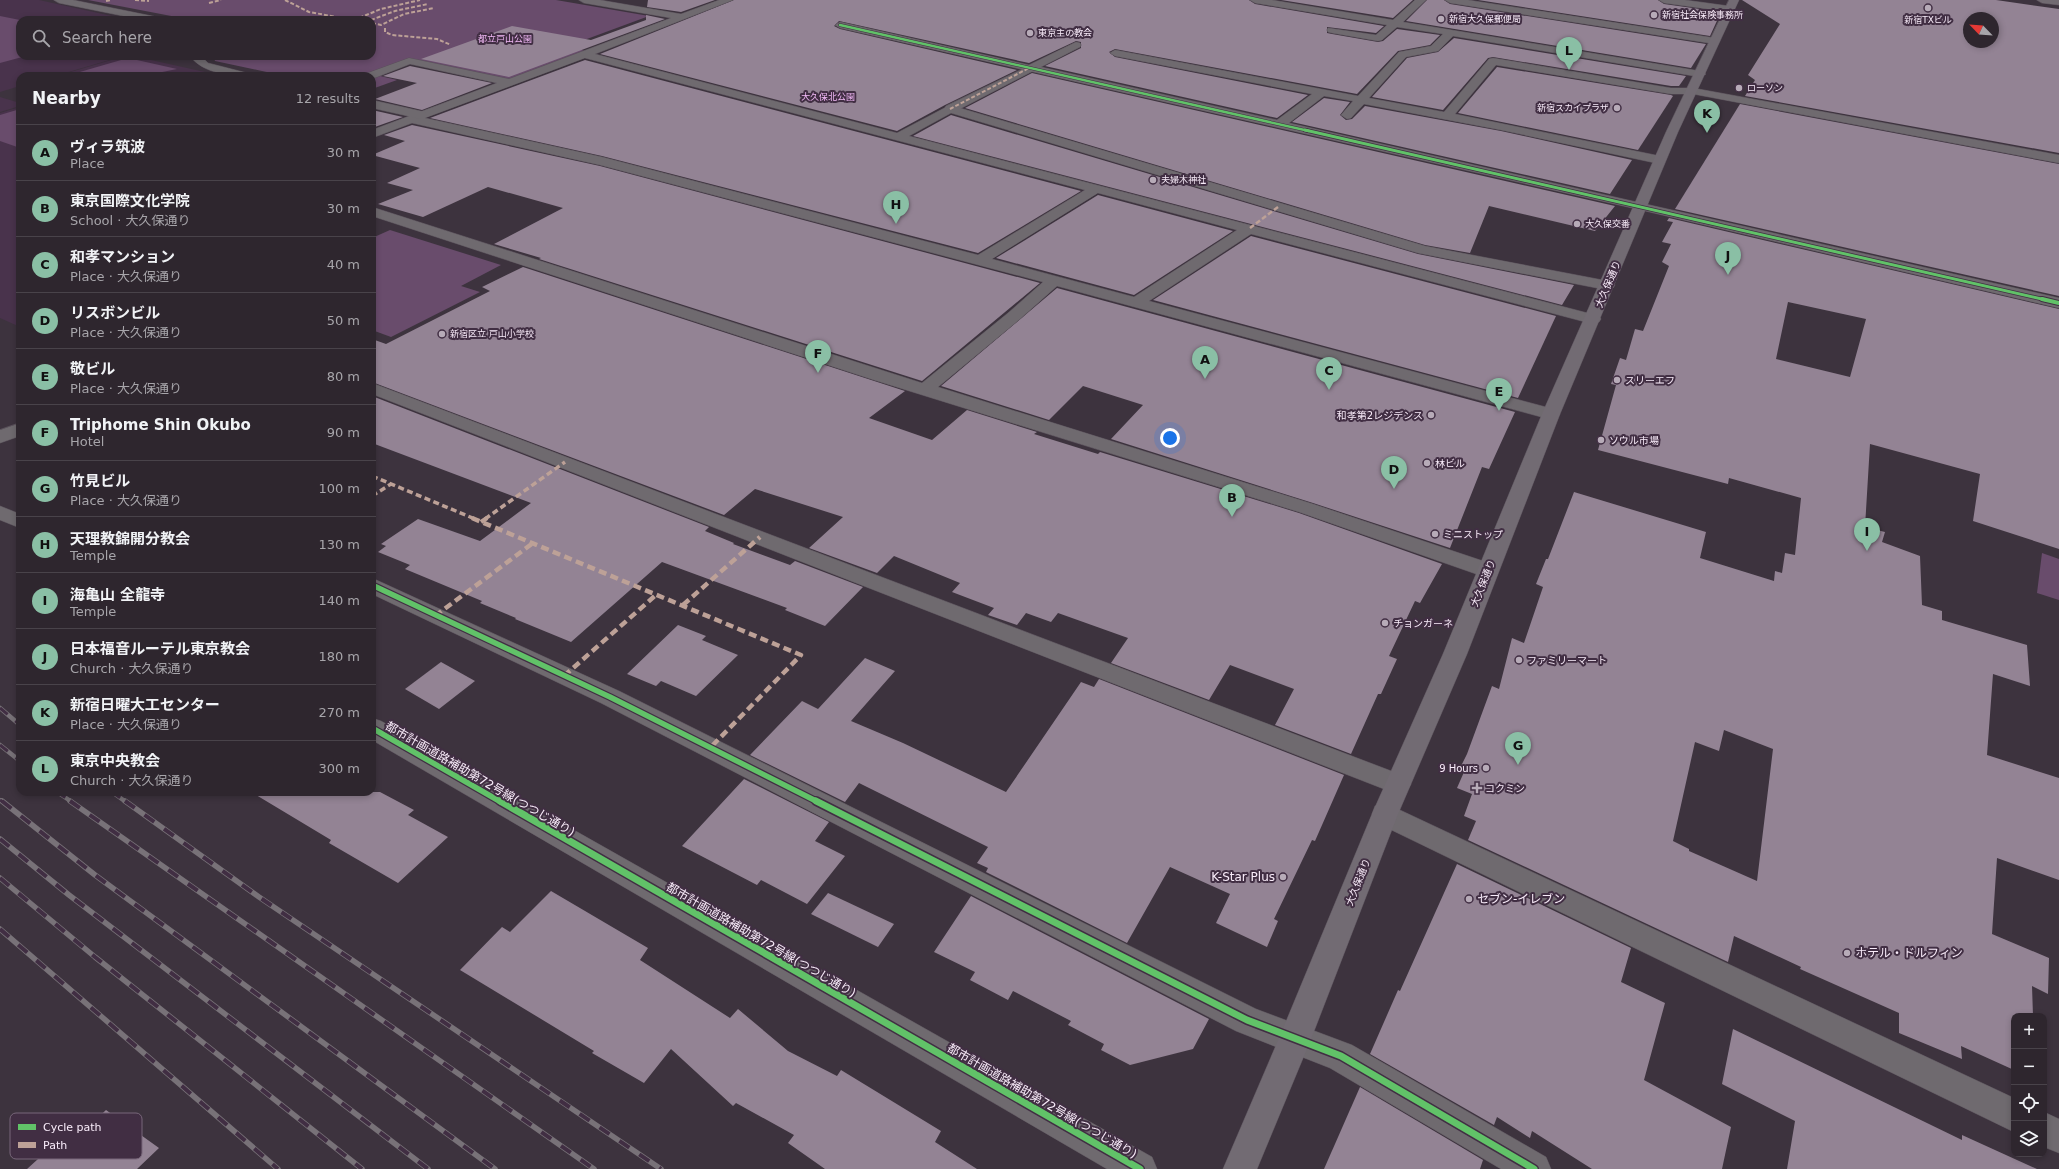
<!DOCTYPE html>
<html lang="en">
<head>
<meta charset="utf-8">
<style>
  body { margin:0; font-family:"DejaVu Sans","Noto Sans JP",sans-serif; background:#362e36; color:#f1f3f6 }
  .controls { position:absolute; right:12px; bottom:12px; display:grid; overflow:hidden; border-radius:8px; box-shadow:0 2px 6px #0003 }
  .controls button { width:36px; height:36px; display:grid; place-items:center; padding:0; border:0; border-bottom:1px solid #49434a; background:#2e262e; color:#f1f3f6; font:20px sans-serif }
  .compass { position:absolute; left:1963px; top:12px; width:36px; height:36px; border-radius:50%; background:#2e262e; box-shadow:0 2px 6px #0003; rotate:295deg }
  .you { position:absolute; left:1170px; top:438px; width:14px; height:14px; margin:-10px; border:3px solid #fff; border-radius:50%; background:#1a73e8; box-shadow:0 0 0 6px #1a73e833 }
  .badge { display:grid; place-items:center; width:26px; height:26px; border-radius:50%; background:#8abfa5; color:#111; font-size:13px; font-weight:700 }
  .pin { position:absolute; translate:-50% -33px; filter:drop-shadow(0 1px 2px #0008) }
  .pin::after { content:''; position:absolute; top:21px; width:14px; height:12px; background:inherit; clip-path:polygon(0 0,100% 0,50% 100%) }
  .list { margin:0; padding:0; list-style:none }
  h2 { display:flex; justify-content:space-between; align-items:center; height:52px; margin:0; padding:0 16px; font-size:17px }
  h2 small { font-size:13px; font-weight:400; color:#a7a5aa }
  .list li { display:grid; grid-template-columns:26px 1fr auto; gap:12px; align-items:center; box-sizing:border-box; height:56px; padding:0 16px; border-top:1px solid #49434a }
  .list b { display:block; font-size:15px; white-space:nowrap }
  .list p { margin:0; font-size:13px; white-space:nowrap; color:#a7a5aa }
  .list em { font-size:13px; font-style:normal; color:#a7a5aa }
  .icon { flex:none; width:22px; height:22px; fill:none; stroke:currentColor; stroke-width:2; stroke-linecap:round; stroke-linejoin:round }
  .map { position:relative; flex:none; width:2059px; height:1169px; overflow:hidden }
  .search { position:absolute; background:#2e262e; box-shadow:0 2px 6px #0003; left:16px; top:16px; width:360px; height:44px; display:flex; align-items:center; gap:10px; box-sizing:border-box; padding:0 14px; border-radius:12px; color:#a7a5aa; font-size:15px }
  .panel { position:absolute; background:#2e262e; box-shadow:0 2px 6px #0003; left:16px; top:72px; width:360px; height:724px; border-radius:12px }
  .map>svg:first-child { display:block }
  .built { fill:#49334c }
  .green { fill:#694c6c }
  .building { fill:#938394; fill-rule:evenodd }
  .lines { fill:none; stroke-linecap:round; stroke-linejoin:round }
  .pedestrian-casing { stroke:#5a515b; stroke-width:1 }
  .minor-casing { stroke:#5a515b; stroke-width:1 }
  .tertiary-casing { stroke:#5a515b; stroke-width:1 }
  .secondary-casing { stroke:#5a515b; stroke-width:1 }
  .primary-casing { stroke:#5a515b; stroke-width:1 }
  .pedestrian { fill:#6f6a6f; fill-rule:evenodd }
  .minor { fill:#6f6a6f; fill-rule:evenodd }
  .tertiary { fill:#6f6a6f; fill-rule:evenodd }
  .secondary { fill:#726b73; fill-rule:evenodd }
  .primary { fill:#716a71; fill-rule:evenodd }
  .rail-far1-casing { stroke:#787278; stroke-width:4.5 }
  .rail-casing { stroke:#787278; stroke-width:5.5 }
  .rail-far1 { stroke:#412e43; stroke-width:3; stroke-dasharray:10; stroke-linecap:butt }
  .rail { stroke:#412e43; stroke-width:4; stroke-dasharray:12; stroke-linecap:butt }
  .quiet-far3 { stroke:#bda197; stroke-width:2; stroke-dasharray:4 2; stroke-linecap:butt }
  .quiet-far2 { stroke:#bda197; stroke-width:2.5; stroke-dasharray:5 2.5; stroke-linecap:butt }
  .quiet-far1 { stroke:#bda197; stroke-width:3.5; stroke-dasharray:6 3.5; stroke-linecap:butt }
  .quiet { stroke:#bda197; stroke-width:4.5; stroke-dasharray:8 4.5; stroke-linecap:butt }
  .cycleway-far4-casing { stroke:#412e43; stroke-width:3.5 }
  .cycleway-far3-casing { stroke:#412e43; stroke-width:4.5 }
  .cycleway-far2-casing { stroke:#412e43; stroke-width:6 }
  .cycleway-far1-casing { stroke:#412e43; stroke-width:8 }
  .cycleway-casing { stroke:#412e43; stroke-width:10 }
  .cycleway-far4 { stroke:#61c268; stroke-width:2.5 }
  .cycleway-far3 { stroke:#61c268; stroke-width:3 }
  .cycleway-far2 { stroke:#61c268; stroke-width:4 }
  .cycleway-far1 { stroke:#61c268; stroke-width:5.5 }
  .cycleway { stroke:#61c268; stroke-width:7 }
  .poi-dot { fill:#b7abb8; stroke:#412e43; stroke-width:1.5 }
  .labels { text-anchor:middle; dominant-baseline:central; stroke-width:4; stroke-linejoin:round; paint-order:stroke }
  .far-poi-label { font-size:9px; fill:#f9ecfa; stroke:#412e43; text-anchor:start }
  .far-park-label { font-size:9px; fill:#f2b9f7; stroke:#412e43 }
  .street-label { font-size:10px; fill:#f9ecfa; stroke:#412e43 }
  .poi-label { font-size:10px; fill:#f9ecfa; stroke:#412e43; text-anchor:start }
  .near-street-label { font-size:12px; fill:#f9ecfa; stroke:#412e43 }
  .near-poi-label { font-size:12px; fill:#f9ecfa; stroke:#412e43; text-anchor:start }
  .key { fill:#412e43; stroke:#78677a; stroke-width:1 }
  .key-label { font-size:11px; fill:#f9ecfa }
</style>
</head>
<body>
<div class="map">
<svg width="2059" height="1169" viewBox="0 0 2059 1169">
  <rect width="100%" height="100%" fill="#3d333e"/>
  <g class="built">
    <polygon points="0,0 39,0 130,20 20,20 20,56 123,56 55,76 20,76 20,86 0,92"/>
    <polygon points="125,56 133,56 223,76 57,76"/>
    <polygon points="0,97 20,103 20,106 0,112"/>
    <polygon points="20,107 20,327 0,318 0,113"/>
  </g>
  <g class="green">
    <polygon points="88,0 556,0 649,16 568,46 585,51 510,80 408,63 365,76 285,76 215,61 213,56 372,56 372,20 192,20"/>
    <polygon points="0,16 20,20 20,56 26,56 0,63"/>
    <polygon points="128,58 177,69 143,76 66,76"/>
    <polygon points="376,75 397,80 372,89 372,77"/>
    <polygon points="20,109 20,148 0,141 0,115"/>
    <polygon points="390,230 501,265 461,286 480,292 391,337 372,330 372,238"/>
    <polygon points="2042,553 2059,559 2059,600 2037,593"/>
  </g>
  <g class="building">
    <polygon points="648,0 715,0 681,12 647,7"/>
    <polygon points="734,0 1249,0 1255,4 1384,26 1376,33 1327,27 1327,33 1332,34 1378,42 1383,41 1397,29 1440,35 1430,45 1398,51 1357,94 1115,49 1109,52 1115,57 1308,95 1277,118 1045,66 1081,48 1081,42 1076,41 1029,63 839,21 834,26 840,29 1017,70 945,105 897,131 600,54"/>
    <polygon points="1281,0 1413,0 1393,18"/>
    <polygon points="1427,0 1444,0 1450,4 1706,44 1691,68 1406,21"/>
    <polygon points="1478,0 1658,0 1664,4 1721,12 1710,36"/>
    <path d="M1742 0H1996L2059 9V153L1745 96 1755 80 1748 75 1780 24ZM1969 18H1993V42H1969Z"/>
    <polygon points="646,15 665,19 509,77 421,59 512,26 591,40 646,20"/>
    <polygon points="1454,38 1686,76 1679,86 1671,86 1493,57 1488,58 1443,110 1372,97 1407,58 1438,52"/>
    <polygon points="585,60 1081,191 978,253 602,156 430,118"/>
    <polygon points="410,66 492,83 422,110 375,99 417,83 383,76"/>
    <polygon points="1497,67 1671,95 1673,96 1638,150 1458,113"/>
    <polygon points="1032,73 1615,206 1595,231 1489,206 1470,253 1425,245 965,108"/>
    <polygon points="1324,98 1350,102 1340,115 1346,120 1352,119 1365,106 1501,131 1632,160 1610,194 1292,122"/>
    <polygon points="1740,104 2059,164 2059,296 1675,209"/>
    <polygon points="372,110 403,117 372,128"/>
    <polygon points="951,115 1418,254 1574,285 1562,305 913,136"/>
    <polygon points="412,125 600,166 1040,283 922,381 539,259 541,258 494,244 563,208 488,187 423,217 378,204 413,190 387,183 420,168 372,155 405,141 384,135"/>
    <polygon points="1098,195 1233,231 1134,295 996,258"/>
    <path d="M1669 218 2059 309V549L1973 521 1980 474 1870 444 1865 527 1885 532 1882 542 1920 556 1922 605 1942 611V620L2027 645 2030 686 1993 674 1987 755 2059 778V880L1997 858 1992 934 2049 958 2048 994 2032 986 2033 1016H2014V1070L1961 1046 1962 1059 1899 1033V1013L1800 969 1801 967 1734 936 1728 962 1468 840 1476 821 1464 816 1472 794 1457 788 1464 772 1459 770 1467 754 1492 686 1499 689 1512 638 1524 643 1543 587 1536 584 1546 559H1548L1574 492 1706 532 1700 558 1774 581 1775 571 1782 573 1785 553 1795 555 1801 498 1729 478 1728 484 1598 450 1616 385 1611 384 1620 358 1626 360 1635 329 1643 331 1669 266 1662 262 1671 244 1662 242 1673 222 1667 221ZM1788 302 1866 319 1850 377 1776 359ZM1724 730 1773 749 1757 881 1689 851V849L1673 841 1695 742 1719 751Z"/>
    <polygon points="1251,236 1556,316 1518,398 1153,300"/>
    <polygon points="523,267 905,391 869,418 932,440 967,410 1037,432 1034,434 1098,454 1100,452 1299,513 1442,564 1420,603 1415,601 1389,656 1397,659 1381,694 1378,694 1351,754 1275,725 1294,689 1230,665 1209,700 1111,663 1128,638 1058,613 1051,622 1026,613 1017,625 988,615 994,608 952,592 960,583 894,556 877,573 809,548 843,517 755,489 724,515 372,382 372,339 386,344 490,291 482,287"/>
    <polygon points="1057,288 1515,412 1489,469 1482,467 1450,548 1313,503 1111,439 1143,405 1083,386 1049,420 941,386"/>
    <polygon points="372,396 709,527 705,531 734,543 733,544 790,565 795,561 863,587 825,626 785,610 787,608 662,562 571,642 515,619 516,618 480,603 482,601 405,569 410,565 378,552 386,546 381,544 418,519 480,541 531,503 372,443"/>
    <polygon points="678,625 706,636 702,640 738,655 696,696 661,681 656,686 627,674"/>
    <polygon points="865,658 895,671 851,721 903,743 1006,792 1081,682 1094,687 1099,679 1344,775 1315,841 1312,840 1274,919 1278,921 1267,947 1216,923 1230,894 1170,867 1127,943 986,872 988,868 977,863 988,847 859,783 845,802 750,755 802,701 818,709"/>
    <polygon points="441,662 475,681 439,709 405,689"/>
    <polygon points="744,779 829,822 815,841 845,856 807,904 761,880 757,885 682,846"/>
    <polygon points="251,792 380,792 414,810 408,815 448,837 398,883 329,843 331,840"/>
    <polygon points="1457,864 1631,948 1621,982 1665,1003 1644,1080 1731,1127 1722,1169 1592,1169 1532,1131 1530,1138 1497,1117 1494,1125 1370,1054 1398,990 1400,991"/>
    <polygon points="551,891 648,948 640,960 730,1018 738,1009 788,1051 837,1076 841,1070 941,1131 935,1142 977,1169 825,1169 788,1143 794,1135 736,1103 733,1106 671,1049 644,1083 592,1053 594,1051 460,970 502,927 510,932"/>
    <polygon points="828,893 894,924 878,947 811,914"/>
    <polygon points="971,896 1209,1019 1193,1049 1130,1065 1101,1050 1104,1044 1068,1025 1071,1021 1013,991 1008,1000 970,980 975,972 934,952"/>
    <polygon points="1733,1029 1962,1140 1962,1135 2037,1169 1787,1169 1795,1121 1722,1084"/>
    <polygon points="1360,1087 1483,1160 1480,1169 1324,1169"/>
    <polygon points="106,1110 159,1148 137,1169 27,1169 70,1130 79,1136"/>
  </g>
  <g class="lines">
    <g class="pedestrian-casing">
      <polygon id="pedestrian" points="1031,65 1035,66 1036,68 1035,70 954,112 946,112 944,109 946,106"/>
    </g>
    <g class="minor-casing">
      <g id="minor">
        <path d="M579 0H600L681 14 719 0H733L595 54 897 133 950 105 1425 246 1613 282 1615 285 1613 288 1607 290 1418 253 951 113 909 136 1599 316 1601 319 1599 322 1593 324 1251 234 1149 301 1557 410 1560 414 1557 418 1551 420 1545 418 1057 286 1020 319 938 387 1313 504 1495 565 1498 570 1495 575 1487 577 1479 575 1299 512 874 380 372 216V207L922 383 1008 313 1043 282 600 165 412 123 372 138V130L497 83 410 64 372 79V76H363L365 74 409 58 509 79 671 18 584 3ZM585 58 1085 190 978 255 602 157 425 118ZM1098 193 1237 230 1134 297 992 259Z"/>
        <polygon points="1250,0 1272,0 1393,20 1415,0 1426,0 1403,22 1700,71 1706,74 1700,77 1453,36 1438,51 1406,57 1369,98 1444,112 1489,59 1493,58 1671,88 1693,88 2059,155 2059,163 1693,94 1671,94 1496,65 1455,114 1660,156 1666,160 1660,164 1501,130 1364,104 1351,118 1347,119 1341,115 1353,101 1324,96 1289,123 2059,298 2059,308 1641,210 840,28 835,25 840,22 1029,65 1076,42 1080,43 1081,45 1080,47 1041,67 1277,120 1312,94 1115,56 1110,53 1115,50 1358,96 1399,52 1431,46 1443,34 1397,27 1382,40 1378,41 1332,33 1328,32 1327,30 1328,28 1376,35 1387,25 1255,3"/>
        <polygon points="1445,0 1468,0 1715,38 1720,41 1715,44 1450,3"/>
        <polygon points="1659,0 1685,0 1729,6 1734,9 1729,12 1664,3"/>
        <polygon points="372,383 1407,777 1411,784 1407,791 1398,794 1389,791 372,394"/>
        <polygon points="372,578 619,691 1256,1009 1352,1045 1546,1157 1551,1169 1501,1169 1330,1068 1236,1031 601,703 372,594"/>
        <polygon points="1385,803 2014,1098 2014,1132 1375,822 1372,814 1375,806"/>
        <polygon points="2044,1112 2059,1119 2059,1153 2044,1147"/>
      </g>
    </g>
    <g class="tertiary-casing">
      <g id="tertiary">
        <polygon points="54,0 73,0 157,17 162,20 143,20 59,3"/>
        <path d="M190 56H201L208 63 251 74 253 76C231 76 203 74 190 56Z"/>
        <polygon points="372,100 425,112 427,115 421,119 372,108"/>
        <polygon points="20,423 20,436 0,443 0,430"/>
        <polygon points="0,506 20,514 20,528 0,520"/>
        <polygon points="372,718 381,721 1152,1157 1157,1169 1107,1169 372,740"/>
      </g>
    </g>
    <g class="secondary-casing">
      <polygon id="secondary" points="1729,0 1739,0 1678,132 1560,414 1467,654 1398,814 1311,1039 1257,1169 1223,1169 1280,1036 1372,814 1443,654 1542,414 1666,132"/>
    </g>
    <g class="primary-casing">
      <polygon id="primary" points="2037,0 2059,0 2059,5 2042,3"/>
    </g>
    <use href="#pedestrian" class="pedestrian"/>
    <use href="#minor" class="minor"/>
    <use href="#tertiary" class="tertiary"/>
    <use href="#secondary" class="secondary"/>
    <use href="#primary" class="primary"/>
    <g class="rail-far1-casing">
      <g id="rail-far1">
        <polyline points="0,708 20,725"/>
        <polyline points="0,745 20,761"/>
        <polyline points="57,792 72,802"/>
        <polyline points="112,792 126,802"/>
        <polyline points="0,800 3,802"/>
      </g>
    </g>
    <g class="rail-casing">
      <g id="rail">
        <polyline points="2,801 95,875 495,1169"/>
        <polyline points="70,801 594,1169"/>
        <polyline points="125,801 259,897 661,1169"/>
        <polyline points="0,839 69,895 428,1169"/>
        <polyline points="0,878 95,957 362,1169"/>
        <polyline points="0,929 278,1169"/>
      </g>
    </g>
    <use href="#rail-far1" class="rail-far1"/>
    <use href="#rail" class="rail"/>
    <g class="quiet-far3">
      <polyline points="135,0 149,1"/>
      <polyline points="285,0 309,12 353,20"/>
      <polyline points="106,1 111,0"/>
      <polyline points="209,3 221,0"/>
      <polyline points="354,20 381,9 420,0"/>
      <polyline points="371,20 395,11 428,4"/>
      <polyline points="372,23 381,25 404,14 434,8"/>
      <polyline points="385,28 385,32 392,35 437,39 451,45"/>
      <polyline points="950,109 1029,68"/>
    </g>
    <polyline class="quiet-far2" points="1250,228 1278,207"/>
    <g class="quiet-far1">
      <polyline points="372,476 475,519"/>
      <polyline points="372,496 391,484"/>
      <polyline points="485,519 565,462"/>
    </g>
    <g class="quiet">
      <polyline points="472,518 801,655 710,748"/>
      <polyline points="481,522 487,518"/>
      <polyline points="683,605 760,537"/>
      <polyline points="435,616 533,543"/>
      <polyline points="564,676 657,594"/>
    </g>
    <g class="cycleway-far4-casing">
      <polyline id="cycleway-far4" points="840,25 1309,131"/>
    </g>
    <g class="cycleway-far3-casing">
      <polyline id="cycleway-far3" points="1305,130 2046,300"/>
    </g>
    <g class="cycleway-far2-casing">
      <polyline id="cycleway-far2" points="2042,299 2059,303"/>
    </g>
    <g class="cycleway-far1-casing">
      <g id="cycleway-far1">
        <polyline points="372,585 610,697 818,802"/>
        <polyline points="372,728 501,802"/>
      </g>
    </g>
    <g class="cycleway-casing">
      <g id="cycleway">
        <polyline points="500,801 1140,1169"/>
        <polyline points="816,801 1247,1020 1341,1056 1534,1169"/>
      </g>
    </g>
    <use href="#cycleway-far4" class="cycleway-far4"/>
    <use href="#cycleway-far3" class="cycleway-far3"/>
    <use href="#cycleway-far2" class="cycleway-far2"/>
    <use href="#cycleway-far1" class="cycleway-far1"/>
    <use href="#cycleway" class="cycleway"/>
  </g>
  <g class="poi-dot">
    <circle cx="1928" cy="8" r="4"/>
    <circle cx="1654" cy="15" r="4"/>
    <circle cx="1441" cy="19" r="4"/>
    <circle cx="1030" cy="33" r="4"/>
    <circle cx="1739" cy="88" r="4"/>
    <circle cx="1617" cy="108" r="4"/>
    <circle cx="1153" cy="180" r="4"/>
    <circle cx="1577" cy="224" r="4"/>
    <circle cx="442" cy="334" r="4"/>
    <circle cx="1617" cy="380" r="4"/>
    <circle cx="1431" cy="415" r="4"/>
    <circle cx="1601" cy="440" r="4"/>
    <circle cx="1427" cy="463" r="4"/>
    <circle cx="1435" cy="534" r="4"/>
    <circle cx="1385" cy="623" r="4"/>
    <circle cx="1519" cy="660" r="4"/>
    <circle cx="1486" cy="768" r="4"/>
    <path d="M1475 782h4v4h4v4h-4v4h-4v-4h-4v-4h4z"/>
    <circle cx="1283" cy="877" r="4"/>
    <circle cx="1469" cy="899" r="4"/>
    <circle cx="1847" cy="953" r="4"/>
  </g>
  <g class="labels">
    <g class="far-poi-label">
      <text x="1662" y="15">新宿社会保険事務所</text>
      <text x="1449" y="19">新宿大久保郵便局</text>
      <text x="1928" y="20" text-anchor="middle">新宿TXビル</text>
      <text x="1038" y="33">東京主の教会</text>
      <text x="1747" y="88">ローソン</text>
      <text x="1609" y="108" text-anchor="end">新宿スカイプラザ</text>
      <text x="1161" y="180">夫婦木神社</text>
      <text x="1585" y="224">大久保交番</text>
      <text x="450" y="334">新宿区立 戸山小学校</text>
    </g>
    <g class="far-park-label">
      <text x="505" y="39">都立戸山公園</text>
      <text x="828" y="97">大久保北公園</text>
    </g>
    <g class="street-label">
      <text transform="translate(1608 284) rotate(-67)">大久保通り</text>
      <text transform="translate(1483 583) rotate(-68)">大久保通り</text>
      <text transform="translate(1358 882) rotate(-68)">大久保通り</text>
    </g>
    <g class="poi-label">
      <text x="1625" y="380">スリーエフ</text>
      <text x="1423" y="415" text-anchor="end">和孝第2レジデンス</text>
      <text x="1609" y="440">ソウル市場</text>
      <text x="1435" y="463">林ビル</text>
      <text x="1443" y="534">ミニストップ</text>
      <text x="1393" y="623">チョンガーネ</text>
      <text x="1527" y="660">ファミリーマート</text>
      <text x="1478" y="768" text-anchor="end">9 Hours</text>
      <text x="1485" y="788">コクミン</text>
    </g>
    <g class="near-street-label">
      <text transform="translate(480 779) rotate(30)">都市計画道路補助第72号線(つつじ通り)</text>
      <text transform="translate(761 940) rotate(30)">都市計画道路補助第72号線(つつじ通り)</text>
      <text transform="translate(1042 1101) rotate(30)">都市計画道路補助第72号線(つつじ通り)</text>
    </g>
    <g class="near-poi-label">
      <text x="1275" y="877" text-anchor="end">K-Star Plus</text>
      <text x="1477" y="899">セブン-イレブン</text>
      <text x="1855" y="953">ホテル・ドルフィン</text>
    </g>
  </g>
  <rect x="10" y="1113" width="132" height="46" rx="6" class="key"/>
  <rect x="18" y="1124" width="18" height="6" fill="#61c268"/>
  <rect x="18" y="1142" width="18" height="6" fill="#bda197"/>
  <g class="key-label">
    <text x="43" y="1131">Cycle path</text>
    <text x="43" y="1149">Path</text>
  </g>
</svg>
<div class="controls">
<button>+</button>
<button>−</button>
<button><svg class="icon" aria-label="locate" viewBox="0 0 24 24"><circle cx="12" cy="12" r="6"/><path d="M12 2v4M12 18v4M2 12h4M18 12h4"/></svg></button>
<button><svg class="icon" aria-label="layers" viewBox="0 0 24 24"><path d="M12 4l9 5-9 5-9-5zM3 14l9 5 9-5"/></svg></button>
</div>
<svg class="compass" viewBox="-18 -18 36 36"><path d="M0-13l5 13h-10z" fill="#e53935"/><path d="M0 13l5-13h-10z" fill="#a7a5aa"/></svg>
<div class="you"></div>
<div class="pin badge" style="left:1205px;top:379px">A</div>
<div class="pin badge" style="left:1232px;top:517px">B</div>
<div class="pin badge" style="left:1329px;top:390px">C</div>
<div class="pin badge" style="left:1394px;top:489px">D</div>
<div class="pin badge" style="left:1499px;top:411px">E</div>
<div class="pin badge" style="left:818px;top:373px">F</div>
<div class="pin badge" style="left:1518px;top:765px">G</div>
<div class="pin badge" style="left:896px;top:224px">H</div>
<div class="pin badge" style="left:1867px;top:551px">I</div>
<div class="pin badge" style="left:1728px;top:275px">J</div>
<div class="pin badge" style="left:1707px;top:133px">K</div>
<div class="pin badge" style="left:1569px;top:70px">L</div>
<div class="search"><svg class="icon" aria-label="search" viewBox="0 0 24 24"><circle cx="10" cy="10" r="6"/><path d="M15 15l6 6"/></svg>Search here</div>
<section class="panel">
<h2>Nearby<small>12 results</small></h2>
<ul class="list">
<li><span class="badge">A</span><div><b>ヴィラ筑波</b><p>Place</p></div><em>30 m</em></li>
<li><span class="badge">B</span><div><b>東京国際文化学院</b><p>School · 大久保通り</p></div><em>30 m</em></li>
<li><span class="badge">C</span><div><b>和孝マンション</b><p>Place · 大久保通り</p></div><em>40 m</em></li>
<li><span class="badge">D</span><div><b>リスボンビル</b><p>Place · 大久保通り</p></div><em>50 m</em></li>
<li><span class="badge">E</span><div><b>敬ビル</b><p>Place · 大久保通り</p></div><em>80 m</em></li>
<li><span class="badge">F</span><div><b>Triphome Shin Okubo</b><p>Hotel</p></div><em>90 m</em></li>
<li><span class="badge">G</span><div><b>竹見ビル</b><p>Place · 大久保通り</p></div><em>100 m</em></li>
<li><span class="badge">H</span><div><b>天理教錦開分教会</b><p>Temple</p></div><em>130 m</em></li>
<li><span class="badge">I</span><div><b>海亀山 全龍寺</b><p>Temple</p></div><em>140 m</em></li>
<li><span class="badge">J</span><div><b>日本福音ルーテル東京教会</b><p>Church · 大久保通り</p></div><em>180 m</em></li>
<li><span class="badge">K</span><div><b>新宿日曜大工センター</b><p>Place · 大久保通り</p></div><em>270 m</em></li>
<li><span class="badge">L</span><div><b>東京中央教会</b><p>Church · 大久保通り</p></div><em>300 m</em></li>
</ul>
</section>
</div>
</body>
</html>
